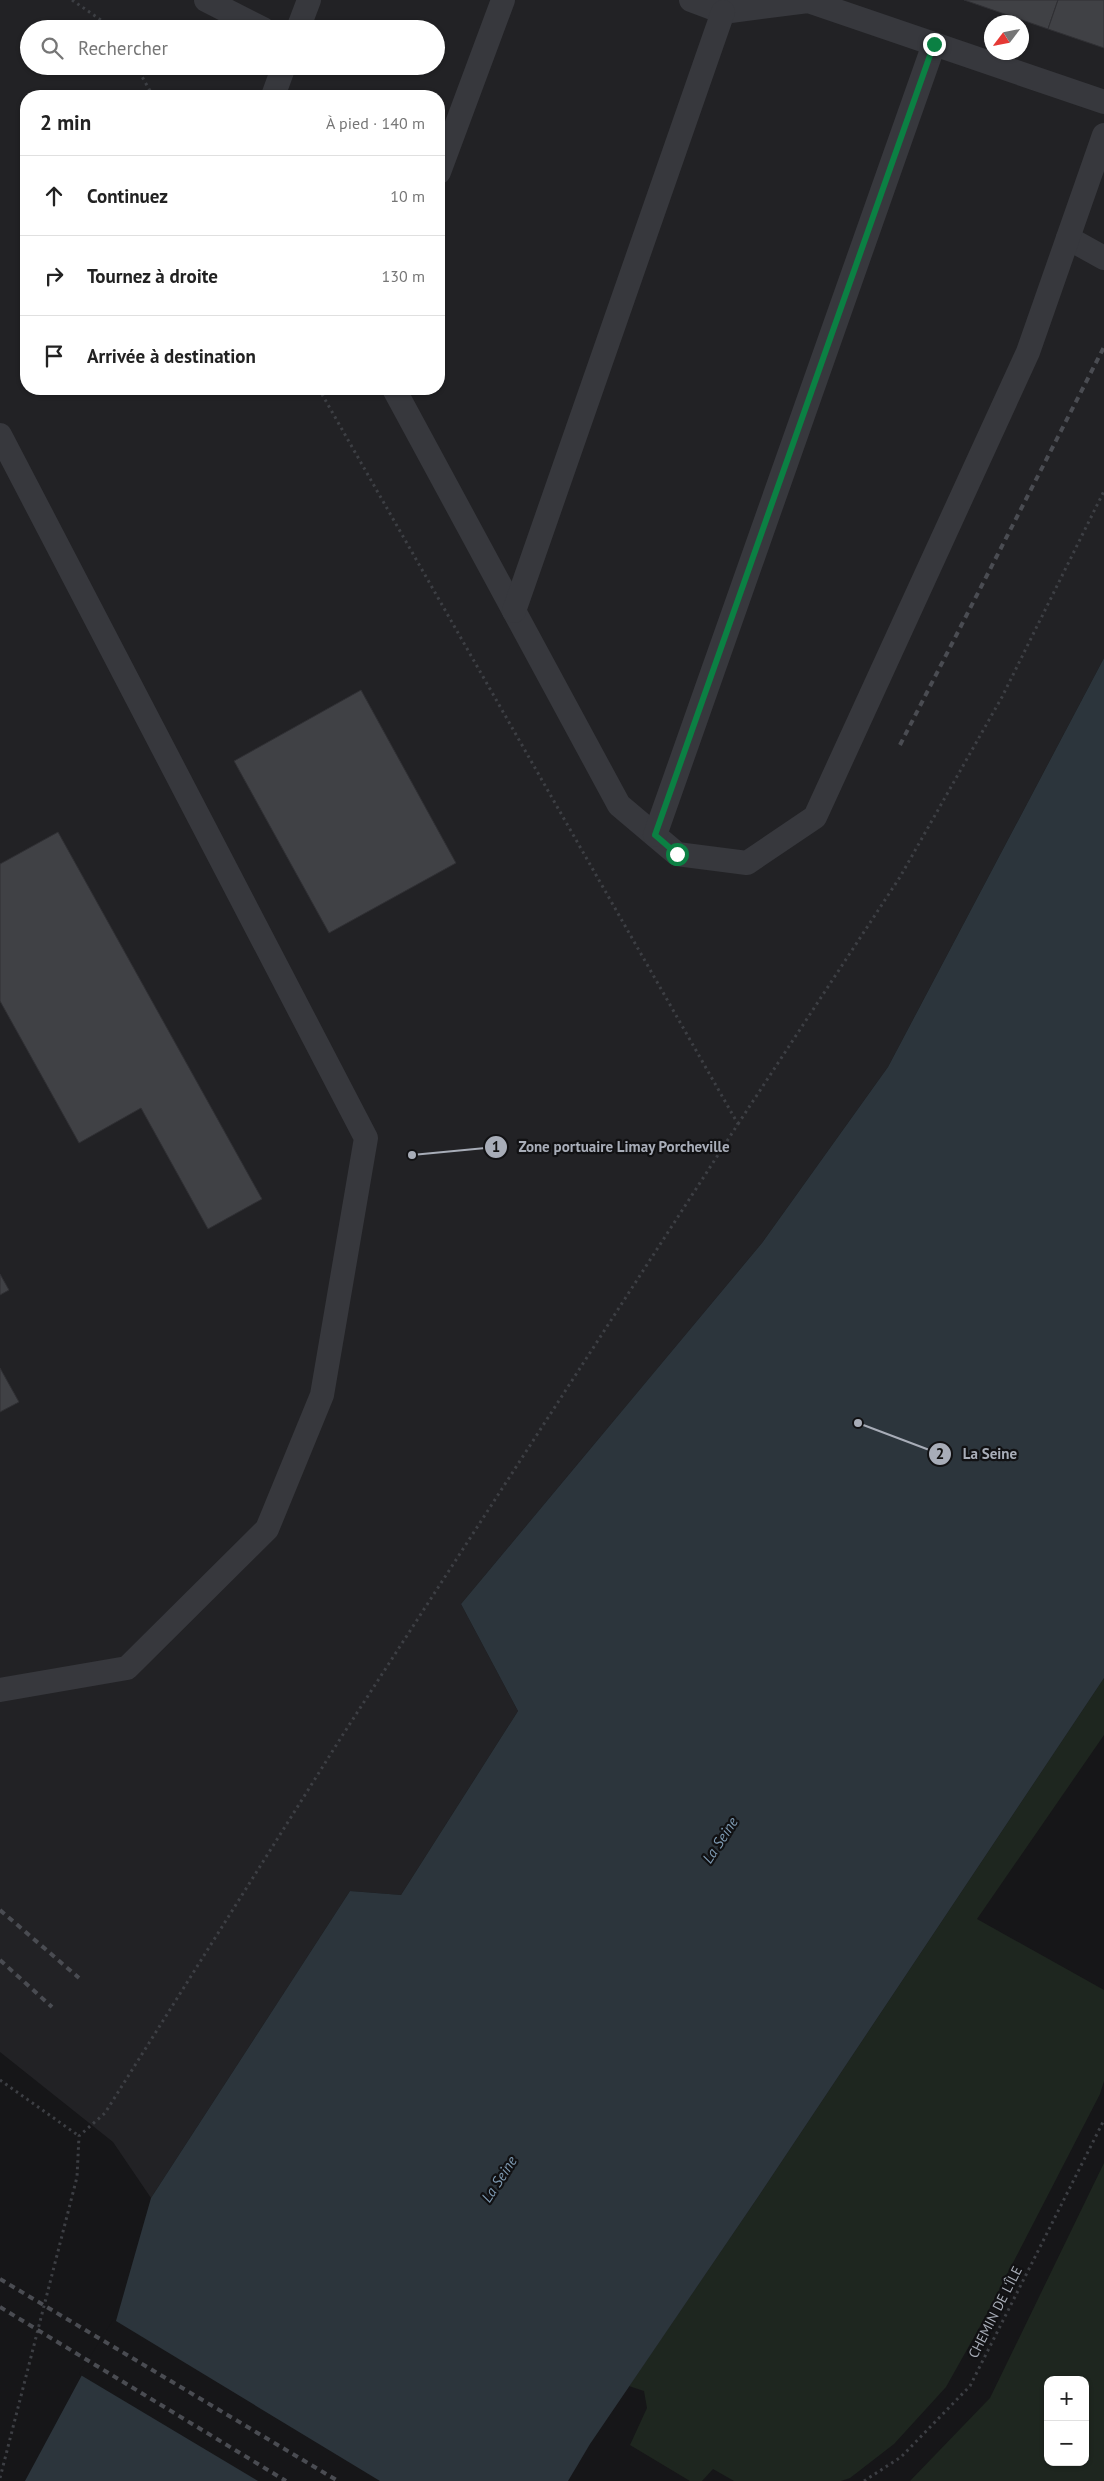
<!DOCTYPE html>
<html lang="fr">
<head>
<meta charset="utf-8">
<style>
  body { margin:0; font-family:"PT Sans",sans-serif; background:#f2f2f2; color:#222 }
  .controls { position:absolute; right:15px; bottom:15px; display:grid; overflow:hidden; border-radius:10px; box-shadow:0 1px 4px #0004 }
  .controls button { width:45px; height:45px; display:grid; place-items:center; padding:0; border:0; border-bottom:1px solid #e0e0e0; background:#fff; color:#222; font:25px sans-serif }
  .compass { position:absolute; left:984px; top:15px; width:45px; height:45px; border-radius:50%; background:#fff; box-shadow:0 1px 4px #0004; rotate:238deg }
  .stop { position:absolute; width:15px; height:15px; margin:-11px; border:4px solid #0b8043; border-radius:50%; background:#fff }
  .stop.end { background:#0b8043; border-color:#fff; box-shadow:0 1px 5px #0008 }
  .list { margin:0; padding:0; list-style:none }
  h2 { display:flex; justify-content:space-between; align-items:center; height:65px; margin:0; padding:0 20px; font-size:21px }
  h2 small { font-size:16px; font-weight:400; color:#767676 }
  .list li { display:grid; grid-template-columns:32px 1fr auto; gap:15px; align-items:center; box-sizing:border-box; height:80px; padding:0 20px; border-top:1px solid #e0e0e0 }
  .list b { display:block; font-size:19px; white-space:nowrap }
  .list em { font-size:16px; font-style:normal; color:#767676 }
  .icon { flex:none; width:28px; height:28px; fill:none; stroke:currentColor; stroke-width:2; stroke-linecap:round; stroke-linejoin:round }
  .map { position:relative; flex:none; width:1104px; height:2481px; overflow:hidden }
  .search { position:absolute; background:#fff; box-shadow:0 1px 4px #0004; left:20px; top:20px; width:425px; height:55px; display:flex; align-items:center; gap:12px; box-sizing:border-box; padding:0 18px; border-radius:28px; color:#767676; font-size:19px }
  .panel { position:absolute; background:#fff; box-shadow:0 1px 4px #0004; left:20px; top:90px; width:425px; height:305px; border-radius:20px }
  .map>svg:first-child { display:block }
  .built { fill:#222225; fill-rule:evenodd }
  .green { fill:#1e261f; fill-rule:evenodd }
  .water { fill:#2c353c }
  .pier { fill:#161618 }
  .building { fill:#404145; stroke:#303034 }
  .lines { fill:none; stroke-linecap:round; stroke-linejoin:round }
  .path { stroke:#3d3f44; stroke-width:3; stroke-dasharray:2.5 4; stroke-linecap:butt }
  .service { stroke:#37383d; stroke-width:24 }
  .rail { stroke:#4a4c52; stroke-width:4; stroke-dasharray:6 5; stroke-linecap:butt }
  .route { stroke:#0b8043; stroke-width:6 }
  .labels { text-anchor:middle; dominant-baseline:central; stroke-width:4.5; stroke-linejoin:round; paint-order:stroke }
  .street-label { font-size:14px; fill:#a8adb8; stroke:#111113 }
  .water-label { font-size:15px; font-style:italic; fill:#7f9bb3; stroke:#111113 }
  .leader { fill:none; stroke:#a8adb8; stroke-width:2 }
  .callout-dot { fill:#a8adb8; stroke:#111113; stroke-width:2 }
  .mark-label { font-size:15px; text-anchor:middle; font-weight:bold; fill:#111 }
  .callout-label { font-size:15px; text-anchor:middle; font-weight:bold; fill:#a8adb8; stroke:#111113; stroke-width:4.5; stroke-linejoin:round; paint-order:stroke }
</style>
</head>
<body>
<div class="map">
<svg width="1104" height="2481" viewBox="0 0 1104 2481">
  <rect width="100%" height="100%" fill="#161618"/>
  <path class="built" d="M0 0H1104V658L888 1067 762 1243 461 1604 518 1711 401 1895 350 1891 151 2198 113 2142 0 2052ZM992 22H1022V52H992ZM29 29H436V66H29ZM26 96H439V389H26Z"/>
  <g class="green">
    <polygon points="1104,1678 1104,1735 977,1919 1104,1990 1104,2081 1100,2094 983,2321 946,2387 894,2444 850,2478 841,2481 734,2481 713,2469 702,2481 690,2481 630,2445 647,2408 644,2391 629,2386 758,2197"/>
    <path d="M1104 2163V2481H910L990 2398ZM1048 2380H1085V2462H1048Z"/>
  </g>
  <polygon class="water" points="1104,658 1104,1678 758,2197 590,2444 568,2481 25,2481 82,2375 116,2321 151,2198 350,1891 401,1895 518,1711 461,1604 762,1243 888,1067"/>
  <polygon class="pier" points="113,2320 116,2321 380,2481 258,2481 79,2374"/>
  <g class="building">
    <polygon points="964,0 1058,0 1048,29"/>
    <polygon points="1058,0 1104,0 1104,48 1048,29"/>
    <polygon points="361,690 456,863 329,933 234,761"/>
    <polygon points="58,832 262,1199 208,1229 141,1108 79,1143 0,1001 0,864"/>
    <polygon points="0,1274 9,1290 0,1295"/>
    <polygon points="0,1368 19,1402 0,1412"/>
  </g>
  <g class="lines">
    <g class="path">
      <polyline points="72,0 114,29"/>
      <polyline points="136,66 153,96"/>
      <polyline points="738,1124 900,877 1002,697 1104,491"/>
      <polyline points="0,2080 79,2136"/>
      <polyline points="0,2478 77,2177 79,2136 105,2113 342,1736 738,1124 319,389"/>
      <polyline points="864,2481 901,2457 970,2386 1104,2120"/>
    </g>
    <g class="service">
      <polyline points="206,0 263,29"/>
      <polyline points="691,0 723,12 808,1 1104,102"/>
      <polyline points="298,29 309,0"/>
      <polyline points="273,96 284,66"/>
      <polyline points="439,172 503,0"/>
      <polyline points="1068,238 1104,258"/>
      <polyline points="394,389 619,805 677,854 747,863 815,817 1028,352 1104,135"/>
      <polyline points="0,435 366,1138 322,1395 267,1529 127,1668 0,1690"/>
      <polyline points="514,611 723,12"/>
      <polyline points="655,835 934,44"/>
    </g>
    <g class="rail">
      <polyline points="900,745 1104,347"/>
      <polyline points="0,1910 79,1978"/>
      <polyline points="0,1960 52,2007"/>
      <polyline points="0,2279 338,2481"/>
      <polyline points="0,2307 286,2481"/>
    </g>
  </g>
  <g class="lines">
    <polyline class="route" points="677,854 655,835 934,44"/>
  </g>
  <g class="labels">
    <g class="street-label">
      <text transform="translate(995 2312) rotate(-63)">CHEMIN DE L'ÎLE</text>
    </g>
    <g class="water-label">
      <text transform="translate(720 1840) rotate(-57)">La Seine</text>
      <text transform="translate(499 2179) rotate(-57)">La Seine</text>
    </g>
  </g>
  <path class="leader" d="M412 1155L496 1147M858 1423L940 1454"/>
  <g class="callout-dot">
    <circle cx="412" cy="1155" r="5"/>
    <circle cx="858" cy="1423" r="5"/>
    <circle cx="496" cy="1147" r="12"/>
    <circle cx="940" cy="1454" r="12"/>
  </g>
  <g class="mark-label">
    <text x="496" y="1152">1</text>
    <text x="940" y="1459">2</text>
  </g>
  <g class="callout-label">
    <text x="624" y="1152">Zone portuaire Limay Porcheville</text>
    <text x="990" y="1459">La Seine</text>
  </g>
</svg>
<div class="controls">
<button>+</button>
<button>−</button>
</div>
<svg class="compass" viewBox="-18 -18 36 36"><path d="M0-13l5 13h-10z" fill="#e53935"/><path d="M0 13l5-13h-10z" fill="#767676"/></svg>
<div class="stop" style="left:677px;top:854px"></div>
<div class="stop end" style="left:934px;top:44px"></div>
<div class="search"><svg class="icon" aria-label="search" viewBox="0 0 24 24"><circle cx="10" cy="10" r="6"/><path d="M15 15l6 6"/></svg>Rechercher</div>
<section class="panel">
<h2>2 min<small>À pied · 140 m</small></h2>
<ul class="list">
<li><svg class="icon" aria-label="ahead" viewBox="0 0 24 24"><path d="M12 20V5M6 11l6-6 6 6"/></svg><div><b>Continuez</b></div><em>10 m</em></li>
<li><svg class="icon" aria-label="right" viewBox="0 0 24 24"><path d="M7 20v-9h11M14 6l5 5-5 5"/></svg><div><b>Tournez à droite</b></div><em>130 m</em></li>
<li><svg class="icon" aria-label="arrive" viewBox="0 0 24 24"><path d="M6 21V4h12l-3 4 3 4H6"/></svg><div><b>Arrivée à destination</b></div></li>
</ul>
</section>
</div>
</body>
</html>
